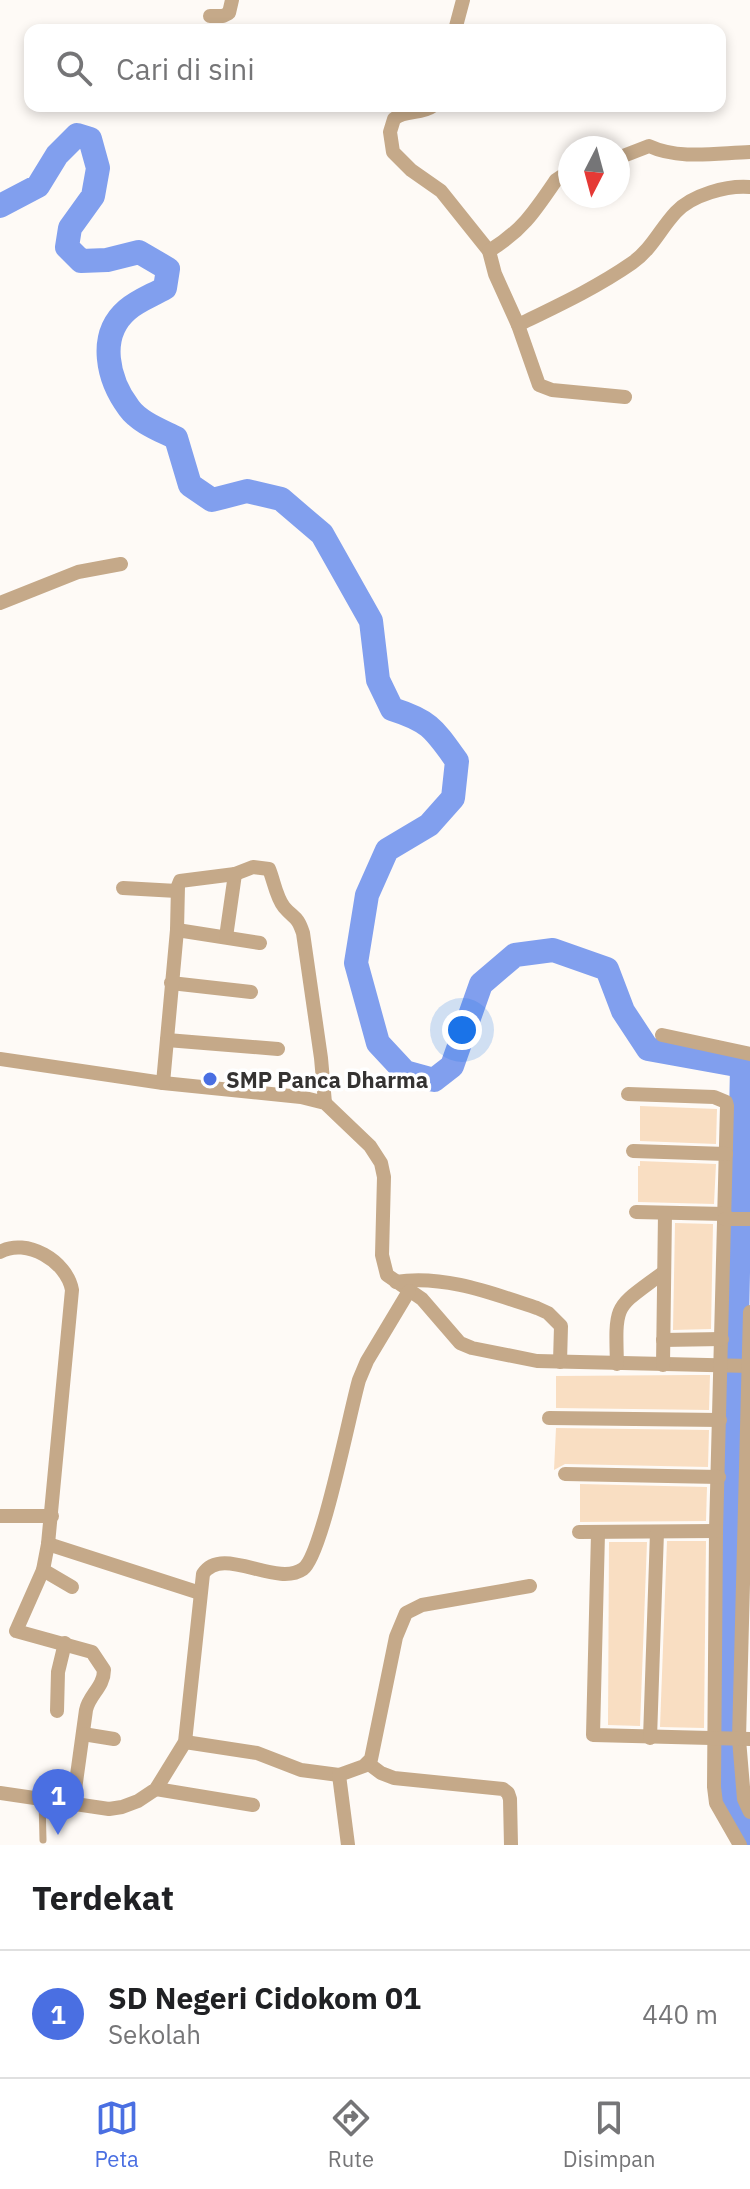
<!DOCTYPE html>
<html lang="id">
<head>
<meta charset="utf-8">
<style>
  body { margin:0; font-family:"IBM Plex Sans",sans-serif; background:#f6f6f6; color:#202124 }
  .compass { position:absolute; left:558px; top:136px; width:72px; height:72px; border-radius:50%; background:#fff; box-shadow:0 4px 12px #0003; rotate:186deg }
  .you { position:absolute; left:462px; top:1030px; width:28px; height:28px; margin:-20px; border:6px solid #fff; border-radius:50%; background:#1a73e8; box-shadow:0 0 0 12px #1a73e833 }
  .badge { display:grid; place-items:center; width:52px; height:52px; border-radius:50%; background:#4a6fe2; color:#fff; font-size:26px; font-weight:700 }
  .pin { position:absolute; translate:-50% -66px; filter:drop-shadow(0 2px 4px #0008) }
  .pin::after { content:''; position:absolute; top:42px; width:28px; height:24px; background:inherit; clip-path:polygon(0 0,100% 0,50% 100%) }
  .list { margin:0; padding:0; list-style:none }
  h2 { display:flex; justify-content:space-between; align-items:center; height:104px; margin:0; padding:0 32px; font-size:34px }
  h2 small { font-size:26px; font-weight:400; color:#757577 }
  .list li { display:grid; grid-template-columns:52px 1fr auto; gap:24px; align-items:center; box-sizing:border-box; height:128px; padding:0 32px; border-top:2px solid #e0e0e0 }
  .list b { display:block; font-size:30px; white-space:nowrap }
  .list p { margin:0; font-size:26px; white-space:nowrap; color:#757577 }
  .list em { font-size:26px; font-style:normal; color:#757577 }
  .icon { flex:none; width:44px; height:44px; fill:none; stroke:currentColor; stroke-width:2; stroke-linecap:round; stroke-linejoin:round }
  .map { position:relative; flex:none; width:750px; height:1845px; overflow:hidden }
  .search { position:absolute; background:#fff; box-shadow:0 4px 12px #0003; left:24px; right:24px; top:24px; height:88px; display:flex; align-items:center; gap:20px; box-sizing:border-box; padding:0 28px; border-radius:16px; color:#757577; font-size:30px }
  .sheet { height:232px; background:#fff }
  nav { display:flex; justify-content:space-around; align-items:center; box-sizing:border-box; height:112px; border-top:2px solid #e0e0e0; background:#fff; font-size:22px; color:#757577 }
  nav a { display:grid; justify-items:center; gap:4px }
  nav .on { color:#4a6fe2 }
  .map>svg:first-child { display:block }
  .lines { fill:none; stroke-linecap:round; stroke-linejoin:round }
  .river { stroke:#819fee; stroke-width:24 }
  .building { fill:#f9dec2 }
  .lane { stroke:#c5a989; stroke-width:7 }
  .street { stroke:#c5a989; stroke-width:14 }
  .poi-dot { fill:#4a6fe2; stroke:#fff; stroke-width:3 }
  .labels { text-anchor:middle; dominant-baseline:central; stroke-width:7; stroke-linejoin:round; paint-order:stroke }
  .poi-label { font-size:22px; font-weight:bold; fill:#353332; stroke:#fff; text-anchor:start }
</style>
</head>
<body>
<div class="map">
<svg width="750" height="1845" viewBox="0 0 750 1845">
  <rect width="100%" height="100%" fill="#fefaf6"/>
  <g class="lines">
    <path class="river" d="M0 206 38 186 57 155 77 135 90 139 98 168 93 196 70 228 67 247 81 261 107 260 139 252 168 269 165 288C153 295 137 301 127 310 97 336 108 380 129 408 139 422 160 430 176 438L190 485 212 500 247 491 281 499 322 534 371 621 378 680 392 709C430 721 434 729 457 761L453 798 429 825 387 850 367 895 356 963 378 1043 405 1072 434 1080 452 1066 481 984 515 955 553 950 607 969 623 1011 648 1049 742 1066 728 1787 733 1806 750 1835"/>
  </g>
  <g class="building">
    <polygon points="640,1106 717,1109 716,1144 640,1141"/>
    <polygon points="640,1161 716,1164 714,1204 638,1202 638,1166 640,1166"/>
    <polygon points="675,1223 713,1224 711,1329 673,1330"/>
    <polygon points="692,1375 710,1375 709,1410 556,1408 556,1376"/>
    <polygon points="556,1428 709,1430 708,1467 565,1464 554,1470"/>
    <polygon points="580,1484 707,1487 706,1521 580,1522"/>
    <polygon points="667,1541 706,1541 704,1728 660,1727"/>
    <polygon points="647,1542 640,1726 608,1725 609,1542"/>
  </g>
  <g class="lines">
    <polyline class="lane" points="42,1799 43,1840"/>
    <g class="street">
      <polyline points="210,16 223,16 229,13 232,0"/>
      <polyline points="455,30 463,0"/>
      <path d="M433 106C421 115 405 109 394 119L390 132 393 152 411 170 441 191 489 251 495 274 518 325 539 385 552 390 625 397"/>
      <path d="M618 158 649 146C679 160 717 153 750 152"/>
      <path d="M489 251C522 231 535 211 556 180L562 176H570"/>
      <path d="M518 325C557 306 596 288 632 263 652 249 660 229 676 212 692 195 727 185 750 187"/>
      <polyline points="0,603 78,572 121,564"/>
      <polyline points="123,888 177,891"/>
      <polyline points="177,930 260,943"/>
      <polyline points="226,937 235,874"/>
      <polyline points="171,983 251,992"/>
      <polyline points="662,1035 750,1054"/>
      <polyline points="167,1040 278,1049"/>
      <polyline points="0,1059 163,1083 301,1097 325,1103 370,1146 381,1163 384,1177 382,1255 387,1275 422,1299 460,1343 472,1348 537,1361 750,1366"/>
      <path d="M163 1083 177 930 178 886 180 881 235 874 253 867 269 869C274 881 276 897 284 907 294 919 297 915 303 933L321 1058 325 1103"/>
      <polyline points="628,1094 714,1097 726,1102 727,1106 716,1531 714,1787 716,1803 740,1845"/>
      <polyline points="633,1151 726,1154"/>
      <polyline points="636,1212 725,1214"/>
      <polyline points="725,1219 750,1219"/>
      <path d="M0 1252C26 1237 67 1261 72 1290L48 1544 43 1570 16 1631 92 1652 104 1670C104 1687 89 1695 86 1710L73 1804"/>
      <path d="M396 1282C443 1274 494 1294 537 1308L548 1313 561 1326 560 1362"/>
      <polyline points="750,1312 739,1739 744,1799 750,1812"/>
      <polyline points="663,1340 722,1339"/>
      <path d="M617 1364C615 1301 615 1309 664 1272"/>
      <polyline points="663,1365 665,1213"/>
      <polyline points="549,1418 720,1420"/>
      <polyline points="565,1474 719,1477"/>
      <polyline points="0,1516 52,1516"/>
      <polyline points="579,1532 716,1531"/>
      <polyline points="598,1533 593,1735 750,1739"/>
      <polyline points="48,1544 200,1593"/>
      <polyline points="43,1570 72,1587"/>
      <polyline points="57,1711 58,1672 65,1643"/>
      <polyline points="83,1734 114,1739"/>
      <polyline points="650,1738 657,1532"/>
      <polyline points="185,1742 257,1753 301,1770 339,1775"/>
      <polyline points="369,1764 381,1773 394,1778 503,1789 508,1793 510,1799 511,1845"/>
      <polyline points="156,1789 253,1805"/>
      <path d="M0 1793 109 1809 122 1807 138 1801 156 1789 185 1742 203 1574C222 1544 276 1588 303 1569 322 1556 350 1411 359 1380L367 1361 409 1291"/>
      <polyline points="348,1845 339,1775 364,1766 371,1759 396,1637 406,1613 422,1605 530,1586"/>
    </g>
  </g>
  <circle class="poi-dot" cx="210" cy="1079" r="8"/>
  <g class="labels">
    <g class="poi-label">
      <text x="226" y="1079">SMP Panca Dharma</text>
    </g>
  </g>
</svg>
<svg class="compass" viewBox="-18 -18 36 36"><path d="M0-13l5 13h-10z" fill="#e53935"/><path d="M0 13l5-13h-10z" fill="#757577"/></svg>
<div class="you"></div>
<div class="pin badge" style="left:58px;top:1835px">1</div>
<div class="search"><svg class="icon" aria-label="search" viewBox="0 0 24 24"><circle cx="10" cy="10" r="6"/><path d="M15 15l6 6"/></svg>Cari di sini</div>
</div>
<section class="sheet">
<h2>Terdekat<small></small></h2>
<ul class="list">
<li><span class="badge">1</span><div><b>SD Negeri Cidokom 01</b><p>Sekolah</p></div><em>440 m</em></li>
</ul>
</section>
<nav>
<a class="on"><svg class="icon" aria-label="map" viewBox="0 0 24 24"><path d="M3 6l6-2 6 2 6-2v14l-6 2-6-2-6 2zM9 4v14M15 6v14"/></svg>Peta</a>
<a><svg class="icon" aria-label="directions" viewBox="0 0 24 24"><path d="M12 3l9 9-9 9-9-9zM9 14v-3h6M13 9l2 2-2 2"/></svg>Rute</a>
<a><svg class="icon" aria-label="saved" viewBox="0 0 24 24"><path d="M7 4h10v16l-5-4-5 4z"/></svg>Disimpan</a>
</nav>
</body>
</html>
